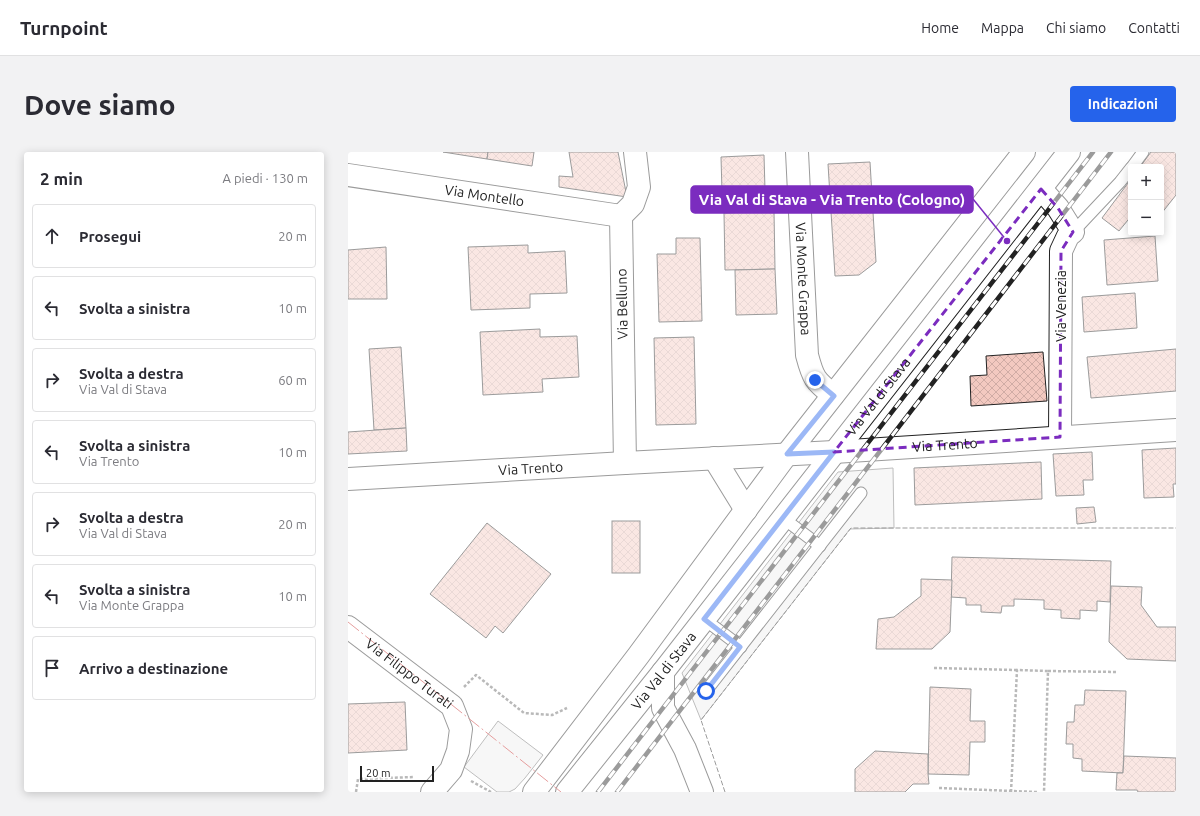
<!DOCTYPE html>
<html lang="it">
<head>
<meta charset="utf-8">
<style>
  body { margin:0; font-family:Ubuntu,sans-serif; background:#f2f2f3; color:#2b2b33 }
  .controls { position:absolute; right:12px; top:12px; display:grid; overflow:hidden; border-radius:4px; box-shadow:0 2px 10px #0003 }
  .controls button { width:36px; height:36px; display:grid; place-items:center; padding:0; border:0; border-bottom:1px solid #e1e1e2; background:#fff; color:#2b2b33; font:20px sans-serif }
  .scale { position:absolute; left:12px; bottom:10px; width:74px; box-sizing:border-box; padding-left:4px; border:2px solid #222; border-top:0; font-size:11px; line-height:14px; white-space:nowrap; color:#222; -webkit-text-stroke:3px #fff; paint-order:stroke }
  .stop { position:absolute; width:12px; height:12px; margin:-9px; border:3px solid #2563eb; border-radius:50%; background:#fff }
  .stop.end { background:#2563eb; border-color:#fff; box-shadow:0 1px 4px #0008 }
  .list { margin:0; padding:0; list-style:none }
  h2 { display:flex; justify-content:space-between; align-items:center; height:52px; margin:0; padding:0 16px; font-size:17px }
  h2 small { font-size:13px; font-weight:400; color:#7c7c81 }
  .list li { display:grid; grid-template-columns:26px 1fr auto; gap:12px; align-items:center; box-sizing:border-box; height:64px; margin:0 8px 8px; padding:0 8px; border:1px solid #e1e1e2; border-radius:4px }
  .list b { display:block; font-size:15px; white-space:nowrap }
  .list p { margin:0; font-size:13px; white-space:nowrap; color:#7c7c81 }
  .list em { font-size:13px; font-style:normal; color:#7c7c81 }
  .icon { flex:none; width:22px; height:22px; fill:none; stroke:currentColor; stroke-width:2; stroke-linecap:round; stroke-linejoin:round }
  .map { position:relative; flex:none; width:828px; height:640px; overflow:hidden; border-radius:4px }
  header { display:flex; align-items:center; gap:24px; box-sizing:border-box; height:56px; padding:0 20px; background:#fff; border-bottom:1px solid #e1e1e2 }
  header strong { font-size:19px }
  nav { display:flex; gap:22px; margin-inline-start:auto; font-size:14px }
  .intro { display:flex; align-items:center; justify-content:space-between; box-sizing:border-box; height:96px; padding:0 24px }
  h1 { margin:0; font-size:28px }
  .button { padding:10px 18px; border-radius:4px; background:#2563eb; color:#fff; font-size:14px; font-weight:700 }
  main { display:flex; gap:24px; padding:0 24px }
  aside { flex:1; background:#fff; border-radius:4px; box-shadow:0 2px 10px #0003 }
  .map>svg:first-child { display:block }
  .parking { fill:#ededed; stroke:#6f6f6f }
  .building { fill:url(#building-cross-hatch); stroke:#222 }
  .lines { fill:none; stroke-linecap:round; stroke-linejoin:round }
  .lane-casing { stroke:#222; stroke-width:13 }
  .street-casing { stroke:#222; stroke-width:24 }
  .secondary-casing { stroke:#222; stroke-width:24 }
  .path { stroke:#646464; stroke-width:2.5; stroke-dasharray:3 2; stroke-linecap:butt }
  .lane { stroke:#fff; stroke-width:11 }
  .street { stroke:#fff; stroke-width:22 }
  .secondary { stroke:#fff; stroke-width:22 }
  .rail-casing { stroke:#222; stroke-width:4.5 }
  .rail { stroke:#fff; stroke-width:3; stroke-dasharray:9; stroke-linecap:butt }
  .fence { stroke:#222; stroke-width:1; stroke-dasharray:5 2; stroke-linecap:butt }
  .power { stroke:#c62828; stroke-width:1; stroke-dasharray:14 3 2 3; stroke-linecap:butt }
  .route { stroke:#2563eb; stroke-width:5 }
  .marked { fill:none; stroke:#7b2cbf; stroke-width:3; stroke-dasharray:8 5; stroke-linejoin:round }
  .labels { text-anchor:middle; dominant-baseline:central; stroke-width:3; stroke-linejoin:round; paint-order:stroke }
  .street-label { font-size:14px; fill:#222; stroke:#fff }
  .leader { fill:none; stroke:#7b2cbf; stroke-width:1.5 }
  .callout-dot { fill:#7b2cbf; stroke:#fff; stroke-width:1.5 }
  .callout { fill:#7b2cbf; stroke:#7b2cbf; stroke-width:1.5 }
  .callout-label { font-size:15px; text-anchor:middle; font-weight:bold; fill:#fff }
</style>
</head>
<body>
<header>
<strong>Turnpoint</strong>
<nav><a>Home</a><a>Mappa</a><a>Chi siamo</a><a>Contatti</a></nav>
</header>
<div class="intro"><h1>Dove siamo</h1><a class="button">Indicazioni</a></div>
<main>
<aside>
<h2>2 min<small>A piedi · 130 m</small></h2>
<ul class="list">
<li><svg class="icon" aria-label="ahead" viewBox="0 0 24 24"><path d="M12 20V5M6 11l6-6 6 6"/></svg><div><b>Prosegui</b></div><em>20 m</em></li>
<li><svg class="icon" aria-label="left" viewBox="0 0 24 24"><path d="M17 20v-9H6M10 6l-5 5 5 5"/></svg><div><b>Svolta a sinistra</b></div><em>10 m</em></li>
<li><svg class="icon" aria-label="right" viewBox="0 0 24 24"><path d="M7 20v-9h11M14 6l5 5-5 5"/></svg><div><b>Svolta a destra</b><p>Via Val di Stava</p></div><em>60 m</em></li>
<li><svg class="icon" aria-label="left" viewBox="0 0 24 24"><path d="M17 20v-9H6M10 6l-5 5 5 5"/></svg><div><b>Svolta a sinistra</b><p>Via Trento</p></div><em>10 m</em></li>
<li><svg class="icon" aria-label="right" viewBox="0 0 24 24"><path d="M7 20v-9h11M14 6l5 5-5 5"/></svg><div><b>Svolta a destra</b><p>Via Val di Stava</p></div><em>20 m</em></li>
<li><svg class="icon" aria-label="left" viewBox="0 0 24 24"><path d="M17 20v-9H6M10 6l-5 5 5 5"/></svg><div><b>Svolta a sinistra</b><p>Via Monte Grappa</p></div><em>10 m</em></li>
<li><svg class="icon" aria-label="arrive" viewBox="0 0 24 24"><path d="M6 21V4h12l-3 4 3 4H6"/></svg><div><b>Arrivo a destinazione</b></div></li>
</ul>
</aside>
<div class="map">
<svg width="828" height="640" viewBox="0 0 828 640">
  <defs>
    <pattern id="building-cross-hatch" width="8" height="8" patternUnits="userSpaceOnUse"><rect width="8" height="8" fill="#f3c9c0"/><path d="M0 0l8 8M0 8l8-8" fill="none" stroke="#d0aca5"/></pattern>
  </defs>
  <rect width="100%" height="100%" fill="#fff"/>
  <g class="parking">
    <polygon points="545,316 546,376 502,377 353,568 334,521 490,320"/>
    <polygon points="150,569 195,603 177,626 167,637 161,640 149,640 116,615"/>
  </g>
  <g class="building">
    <polygon points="95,0 140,0 139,7"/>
    <polygon points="140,0 186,0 184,14 139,7"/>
    <polygon points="221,0 270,0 279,45 211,35 211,24 225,25"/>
    <polygon points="803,0 828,0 828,43 813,62 813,15 792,15"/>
    <polygon points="416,3 417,38 374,40 373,5"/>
    <polygon points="522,10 528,110 511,123 487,124 480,12"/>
    <polygon points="783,27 783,70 780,68 771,79 754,66"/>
    <polygon points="426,59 427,117 377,118 376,61"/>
    <polygon points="807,84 810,129 759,133 756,88"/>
    <polygon points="328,86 352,86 354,169 311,170 309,102 328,102"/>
    <polygon points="180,93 180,101 217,99 219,141 182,142 182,156 123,158 120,95"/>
    <polygon points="38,95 39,147 0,147 0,98"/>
    <polygon points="427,117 429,162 388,163 387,118"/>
    <polygon points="787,141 789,176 736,180 734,145"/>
    <polygon points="192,177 192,185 229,184 231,225 194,227 195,240 135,243 132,180"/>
    <polygon points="346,185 348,272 308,273 306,186"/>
    <polygon points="53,195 58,276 26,278 21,197"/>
    <polygon points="828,197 828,239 743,246 739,205"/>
    <polygon points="695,200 699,249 623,254 622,224 639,223 638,204"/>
    <polygon points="58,276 59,299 0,302 0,280"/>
    <polygon points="828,296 828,332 825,332 826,345 796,346 794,298"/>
    <polygon points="744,300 745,328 735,328 736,343 708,344 705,302"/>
    <polygon points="693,310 694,347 567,353 566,316"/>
    <polygon points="746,355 748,370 729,372 728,356"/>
    <rect x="264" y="369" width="28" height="52"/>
    <polygon points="139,371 203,422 155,481 147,474 138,486 82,442"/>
    <polygon points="604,405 763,409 762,450 749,449 749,459 732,458 732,467 713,466 713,458 696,457 696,448 666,447 666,454 654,454 653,461 633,460 633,453 618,453 618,446 603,445"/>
    <polygon points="573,427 604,428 602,480 584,497 528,497 530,467 546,465 573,444"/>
    <polygon points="763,434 794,435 793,453 809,475 828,475 828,509 779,507 761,490"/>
    <polygon points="582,535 623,537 622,569 637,569 637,590 622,590 621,623 580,622"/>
    <polygon points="737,538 778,539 775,621 734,619 734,607 725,606 725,592 718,592 719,570 726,570 727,553 736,553"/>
    <polygon points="57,550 59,598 0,601 0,552"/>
    <polygon points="527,599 580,602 580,622 581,632 565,632 557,640 507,640 507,617"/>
    <polygon points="776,604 828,606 828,640 790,640 789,638 768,638 769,621 775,621"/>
  </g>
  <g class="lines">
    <g class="lane-casing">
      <g id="lane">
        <polyline points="784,15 795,0"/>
        <polyline points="725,80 772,30 783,16"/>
        <polyline points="435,366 472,394"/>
        <polyline points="356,467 393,495"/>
        <polyline points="358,539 513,341"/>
      </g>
    </g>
    <g class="street-casing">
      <g id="street">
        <path id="s1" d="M449 0 459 203C465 226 467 229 485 243"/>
        <path id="s2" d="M0 23 273 64"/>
        <polyline points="693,37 710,56 725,80 720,84 713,99 712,285"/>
        <polyline points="366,306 398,358"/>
        <polyline points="277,311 273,64 285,52 291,35 287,0"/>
        <path id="s3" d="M0 327 277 311 486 300 828 278"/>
        <path id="s4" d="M0 475 104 554 113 577 110 599 103 618 84 640"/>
        <polyline points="315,520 315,556 337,597 354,640"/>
      </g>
    </g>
    <g class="secondary-casing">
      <g id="secondary">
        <polyline points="186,640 290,504 439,302 676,0"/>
        <path id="s5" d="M219 640 315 520 721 0"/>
      </g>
    </g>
    <g class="path">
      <polyline points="586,516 669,518"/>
      <polyline points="700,519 769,520"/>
      <polyline points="116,535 128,523 176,561 204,563 219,556"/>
      <polyline points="123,629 143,640"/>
      <polyline points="591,636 689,640"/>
      <polyline points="8,640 10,627 66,625"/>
      <polyline points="663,640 669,518 700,519 696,640"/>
    </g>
    <use href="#lane" class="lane"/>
    <use href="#street" class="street"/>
    <use href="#secondary" class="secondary"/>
    <g class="rail-casing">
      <g id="rail">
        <polyline points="250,640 745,0"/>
        <polyline points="269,640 763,0"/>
      </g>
    </g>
    <use href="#rail" class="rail"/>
    <polyline class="fence" points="377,640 353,568 503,376 828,376"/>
    <polyline class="power" points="0,470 213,640"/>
  </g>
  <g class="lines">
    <polyline class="route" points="358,539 392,495 356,467 486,300 439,302 486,244 467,228"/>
  </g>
  <path d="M0 0H828V640H0ZM693 37 710 56 725 80 713 99 712 285 486 300Z" fill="#fff" fill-opacity=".55" fill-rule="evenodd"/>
  <path class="marked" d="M693 37 710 56 725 80 713 99 712 285 486 300Z"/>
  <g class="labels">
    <g class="street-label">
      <text stroke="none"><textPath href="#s2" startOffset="138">Via Montello</textPath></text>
      <text stroke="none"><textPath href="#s1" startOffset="127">Via Monte Grappa</textPath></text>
      <text transform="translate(274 152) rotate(-91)">Via Belluno</text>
      <text transform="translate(713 154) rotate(-90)">Via Venezia</text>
      <text stroke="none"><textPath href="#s5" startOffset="503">Via Val di Stava</textPath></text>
      <text stroke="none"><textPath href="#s3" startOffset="598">Via Trento</textPath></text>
      <text stroke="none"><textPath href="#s3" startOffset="183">Via Trento</textPath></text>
      <text stroke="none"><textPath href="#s5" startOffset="155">Via Val di Stava</textPath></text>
      <text stroke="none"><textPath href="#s4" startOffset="77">Via Filippo Turati</textPath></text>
    </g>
  </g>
  <path class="leader" d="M659 89L625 47"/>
  <circle class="callout-dot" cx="659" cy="89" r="4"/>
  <rect class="callout" x="343" y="34" width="282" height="27" rx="4"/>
  <g class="callout-label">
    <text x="484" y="53">Via Val di Stava - Via Trento (Cologno)</text>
  </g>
</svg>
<div class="controls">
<button>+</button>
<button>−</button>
</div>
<div class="scale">20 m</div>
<div class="stop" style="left:358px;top:539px"></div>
<div class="stop end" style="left:467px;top:228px"></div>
</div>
</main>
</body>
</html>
